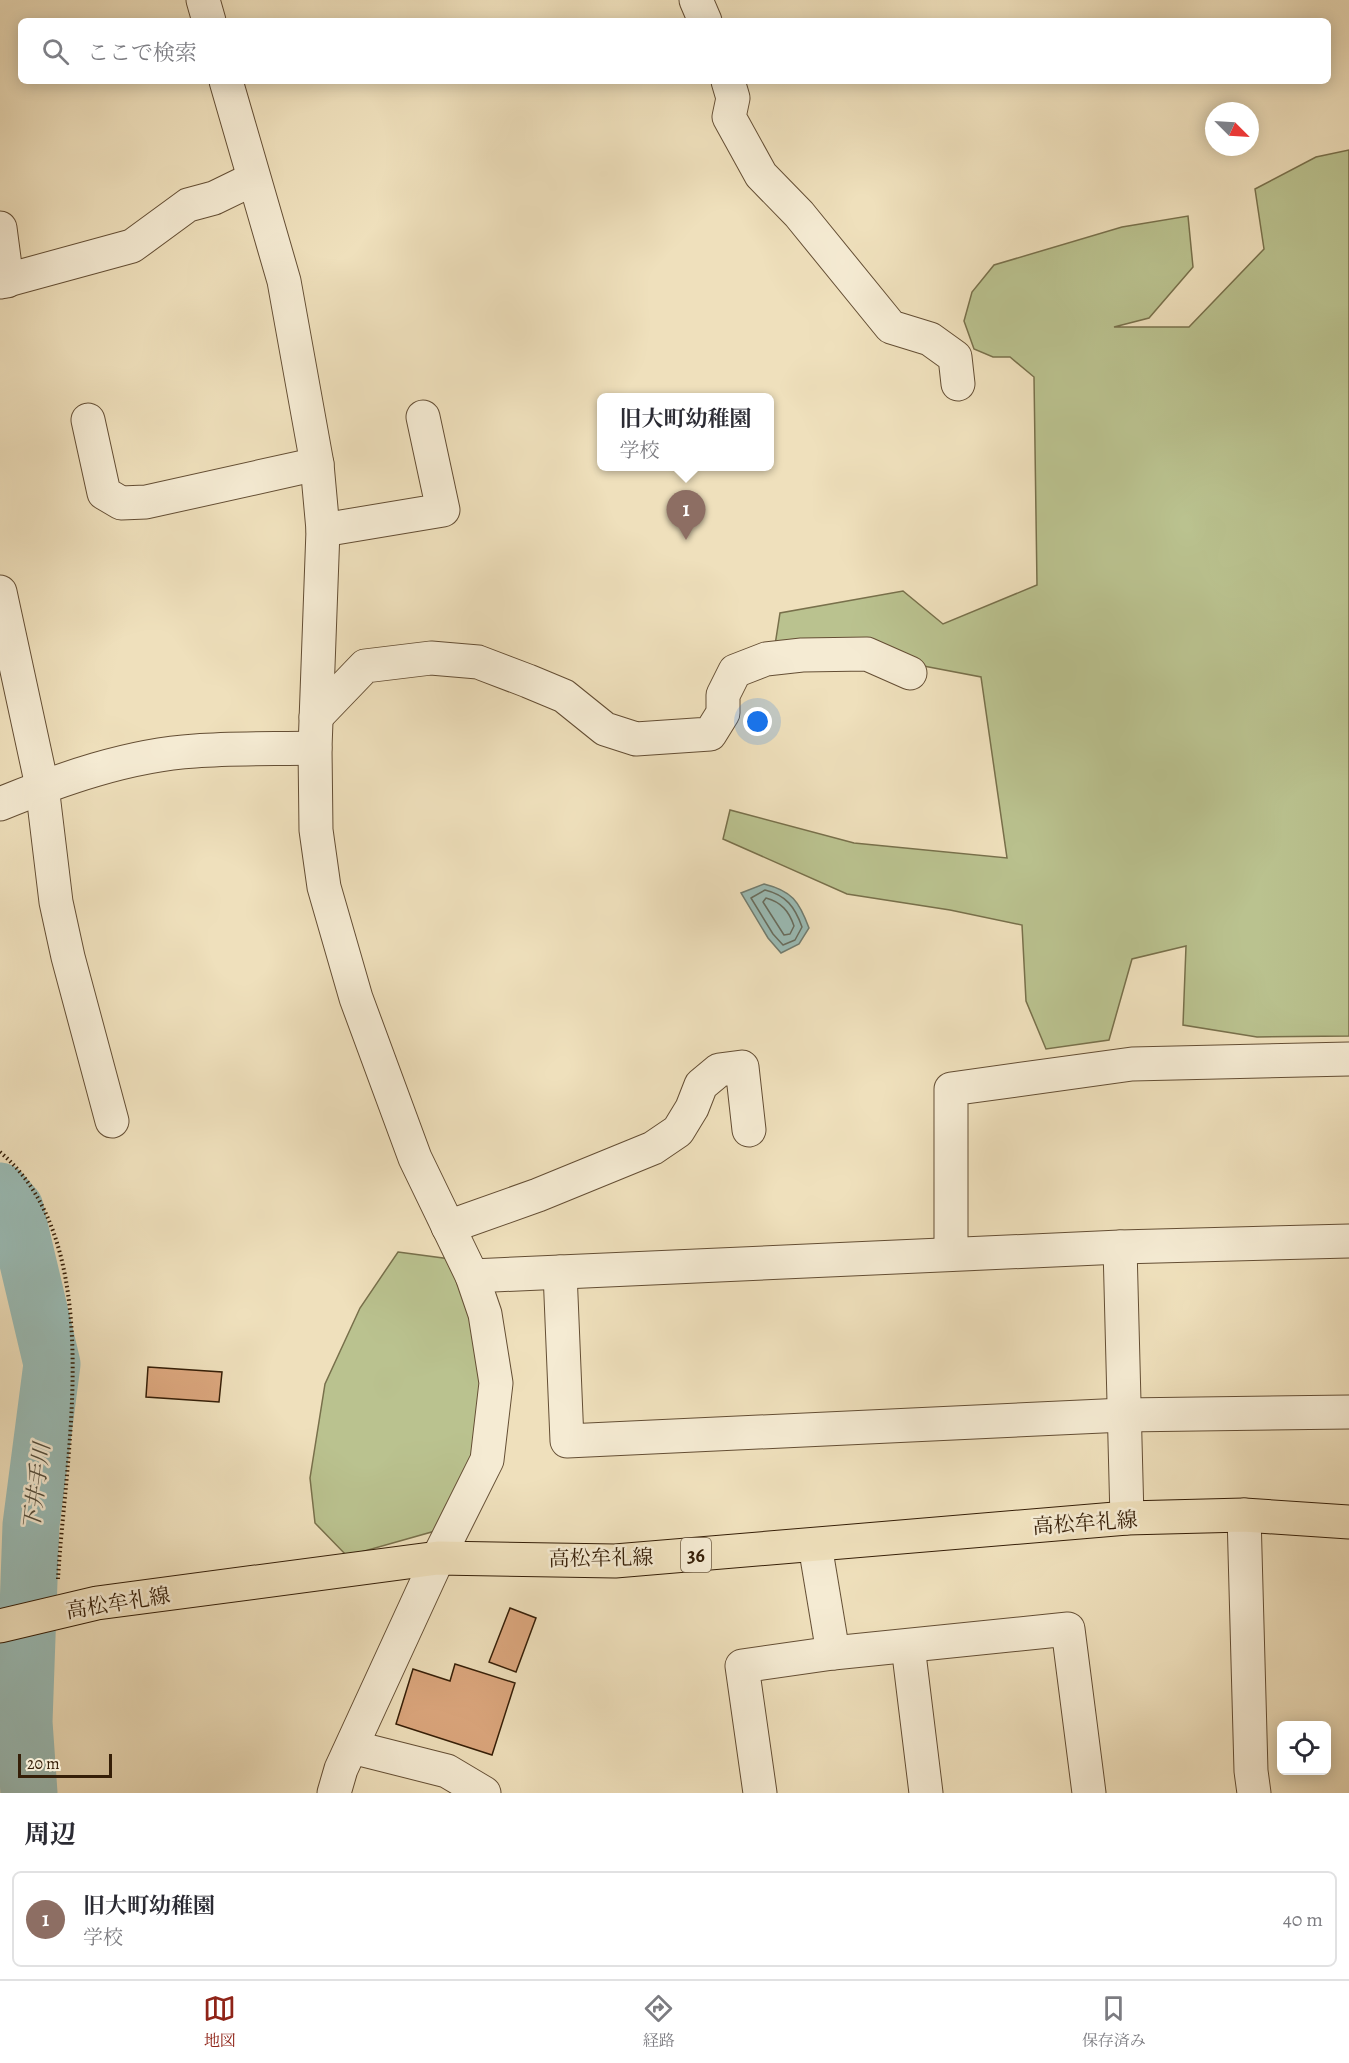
<!DOCTYPE html>
<html lang="ja">
<head>
<meta charset="utf-8">
<style>
  body { margin:0; font-family:Alegreya,"Noto Serif JP",serif; background:#f7f7f7; color:#2b2b33 }
  .controls { position:absolute; right:18px; bottom:18px; display:grid; overflow:hidden; border-radius:9px; box-shadow:0 3px 15px #0003 }
  .controls button { width:54px; height:54px; display:grid; place-items:center; padding:0; border:0; border-bottom:2px solid #e1e1e2; background:#fff; color:#2b2b33; font:30px sans-serif }
  .compass { position:absolute; left:1205px; top:102px; width:54px; height:54px; border-radius:50%; background:#fff; box-shadow:0 3px 15px #0003; rotate:114deg }
  .scale { position:absolute; left:18px; bottom:15px; width:94px; box-sizing:border-box; padding-left:6px; border:3px solid #351e07; border-top:0; font-size:16px; line-height:21px; white-space:nowrap; color:#351e07; -webkit-text-stroke:4px #f5ebd3; paint-order:stroke }
  .you { position:absolute; left:758px; top:722px; width:21px; height:21px; margin:-15px; border:4px solid #fff; border-radius:50%; background:#1a73e8; box-shadow:0 0 0 9px #1a73e833 }
  .badge { display:grid; place-items:center; width:39px; height:39px; border-radius:50%; background:#8f2418; color:#fff; font-size:20px; font-weight:700 }
  .pin { position:absolute; translate:-50% -50px; filter:drop-shadow(0 2px 3px #0008) }
  .pin::after { content:''; position:absolute; top:32px; width:21px; height:18px; background:inherit; clip-path:polygon(0 0,100% 0,50% 100%) }
  .popup { position:absolute; left:597px; top:393px; width:177px; height:78px; box-sizing:border-box; display:grid; place-content:center; border-radius:9px; background:#fff; filter:drop-shadow(0 2px 4px #0005); font-size:20px; white-space:nowrap; color:#7c7c81 }
  .popup b { font-size:22px; color:#2b2b33 }
  .popup::after { content:''; position:absolute; left:50%; top:100%; margin-left:-12px; border:12px solid transparent; border-top-color:#fff }
  .list { margin:0; padding:0; list-style:none }
  h2 { display:flex; justify-content:space-between; align-items:center; height:78px; margin:0; padding:0 24px; font-size:26px }
  h2 small { font-size:20px; font-weight:400; color:#7c7c81 }
  .list li { display:grid; grid-template-columns:39px 1fr auto; gap:18px; align-items:center; box-sizing:border-box; height:96px; margin:0 12px 12px; padding:0 12px; border:2px solid #e1e1e2; border-radius:9px }
  .list b { display:block; font-size:22px; white-space:nowrap }
  .list p { margin:0; font-size:20px; white-space:nowrap; color:#7c7c81 }
  .list em { font-size:20px; font-style:normal; color:#7c7c81 }
  .icon { flex:none; width:33px; height:33px; fill:none; stroke:currentColor; stroke-width:2; stroke-linecap:round; stroke-linejoin:round }
  .map { position:relative; flex:none; width:1349px; height:1793px; overflow:hidden }
  .search { position:absolute; background:#fff; box-shadow:0 3px 15px #0003; left:18px; right:18px; top:18px; height:66px; display:flex; align-items:center; gap:15px; box-sizing:border-box; padding:0 21px; border-radius:9px; color:#7c7c81; font-size:22px }
  .sheet { height:186px; background:#fff }
  nav { display:flex; justify-content:space-around; align-items:center; box-sizing:border-box; height:84px; border-top:2px solid #e1e1e2; background:#fff; font-size:16px; color:#7c7c81 }
  nav a { display:grid; justify-items:center; gap:3px }
  nav .on { color:#8f2418 }
  .map>svg:first-child { display:block }
  .green { fill:#bac28f; stroke:#78704b; stroke-width:1.5 }
  .water { fill:#9abcb6; stroke:#727d70; stroke-width:1.5 }
  .lines { fill:none; stroke-linecap:round; stroke-linejoin:round }
  .shore { stroke:#686d5e; stroke-width:1.5 }
  .river { stroke:#9abcb6; stroke-width:57 }
  .building { fill:#dca77e; stroke:#351e07; stroke-width:1.5 }
  .minor-casing { stroke:#644e34; stroke-width:35 }
  .major-casing { stroke:#351e07; stroke-width:35 }
  .path { stroke:#351e07; stroke-width:4; stroke-dasharray:1.5 3; stroke-linecap:butt }
  .minor { stroke:#f5ebd3; stroke-width:33 }
  .major { stroke:#efe0bc; stroke-width:33 }
  .labels { text-anchor:middle; dominant-baseline:central; stroke-width:5; stroke-linejoin:round; paint-order:stroke }
  .shield { fill:#f5ebd3; stroke:#6f5c44; stroke-width:1.5 }
  .shield-label { font-size:20px; font-weight:bold; fill:#351e07 }
  .street-label { font-size:21px; fill:#351e07; stroke:#f5ebd3 }
  .water-label { font-size:22px; font-style:italic; fill:#534d3c; stroke:#f5ebd3 }
</style>
</head>
<body>
<div class="map">
<svg width="1349" height="1793" viewBox="0 0 1349 1793">
  <rect width="100%" height="100%" fill="#efe0bc"/>
  <filter id="stains"><feTurbulence type="fractalNoise" baseFrequency=".00333" numOctaves="4"/><feColorMatrix values="0 0 0 0 .2 0 0 0 0 .09 0 0 0 0 .02 0 0 0 .5 -.17"/></filter>
  <radialGradient id="worn" r=".72"><stop offset=".6" stop-color="#630" stop-opacity="0"/><stop offset="1" stop-color="#630" stop-opacity=".3"/></radialGradient>
  <g class="green">
    <polygon points="1349,150 1349,1036 1257,1037 1183,1025 1186,946 1132,959 1109,1040 1046,1049 1026,1001 1022,925 950,910 847,894 723,839 730,810 854,843 1007,858 981,677 913,664 775,645 780,613 903,591 943,624 1037,585 1034,377 1010,357 993,357 974,349 964,321 972,292 994,265 1122,227 1188,216 1193,267 1149,318 1114,327 1189,327 1264,249 1255,189 1316,157"/>
    <polygon points="398,1252 458,1260 491,1387 478,1460 435,1531 347,1556 315,1523 310,1478 325,1384 360,1308"/>
  </g>
  <path class="water" d="M764 884C792 891 799 901 809 928L799 944 781 953 768 938 741 893Z"/>
  <g class="lines">
    <g class="shore">
      <path d="M765 890C786 895 795 907 802 927L795 940 783 945 773 934 751 898Z"/>
      <path d="M766 898C781 902 789 911 794 926L790 934 784 935 763 902Z"/>
    </g>
    <polyline class="river" points="0,1191 15,1208 52,1364 31,1525 24,1722 29,1793"/>
  </g>
  <g class="building">
    <polygon points="148,1367 222,1372 219,1402 146,1397"/>
    <polygon points="510,1608 536,1618 516,1672 489,1662"/>
    <polygon points="455,1664 515,1683 492,1755 396,1724 413,1669 450,1681"/>
  </g>
  <g class="lines">
    <g class="minor-casing">
      <g id="minor">
        <polyline points="203,0 209,21"/>
        <polyline points="696,0 705,21"/>
        <polyline points="226,81 284,281 317,464 323,530 315,748 316,830 324,887 356,998 415,1158 472,1276 485,1314 496,1383 487,1460 438,1558 341,1769 334,1793"/>
        <polyline points="728,81 733,98 729,117 761,175 799,214 891,327 930,339 955,357 958,384"/>
        <polyline points="0,228 7,281"/>
        <polyline points="0,282 132,246 188,205 214,198 253,179"/>
        <polyline points="88,420 104,493 121,503 146,502 317,464"/>
        <polyline points="323,530 443,510 423,417"/>
        <polyline points="0,592 42,786 56,902 68,957 112,1121"/>
        <polyline points="316,717 365,666 431,658 478,662 528,681 564,696 605,729 636,739 710,734 723,713 723,695 735,671 766,659 802,655 867,654 910,673"/>
        <path d="M0 804C61 779 129 755 195 751 235 748 275 749 315 748"/>
        <polyline points="448,1227 538,1195 653,1148 678,1131 692,1108 701,1085 719,1070 742,1067 749,1130"/>
        <polyline points="1120,1247 1127,1518"/>
        <polyline points="951,1254 951,1089 1132,1064 1349,1059"/>
        <polyline points="560,1272 567,1441 1124,1415 1349,1412"/>
        <polyline points="472,1276 1120,1247 1349,1241"/>
        <polyline points="1244,1515 1251,1771 1254,1793"/>
        <polyline points="815,1545 833,1653"/>
        <polyline points="908,1646 926,1793"/>
        <polyline points="352,1747 447,1771 484,1793"/>
        <polyline points="760,1793 742,1666 833,1653 1068,1629 1089,1793"/>
      </g>
    </g>
    <g class="major-casing">
      <polyline id="major" points="0,1626 97,1603 438,1558 615,1561 1127,1518 1244,1515 1349,1522"/>
    </g>
    <path class="path" d="M0 1152C109 1244 65 1453 58 1579"/>
    <use href="#minor" class="minor"/>
    <use href="#major" class="major"/>
  </g>
  <g class="labels">
    <rect class="shield" x="681" y="1538" width="30" height="34" rx="4.5"/>
    <g class="shield-label">
      <text x="696" y="1555">36</text>
    </g>
    <g class="street-label">
      <text transform="translate(1085 1523) rotate(-4)">高松牟礼線</text>
      <text transform="translate(601 1558) rotate(-1)">高松牟礼線</text>
      <text transform="translate(118 1603) rotate(-9)">高松牟礼線</text>
    </g>
    <g class="water-label">
      <text transform="translate(37 1487) rotate(-83)">下井手川</text>
    </g>
  </g>
  <rect width="100%" height="100%" filter="url(#stains)"/>
  <rect width="100%" height="100%" fill="url(#worn)"/>
</svg>
<div class="controls">
<button><svg class="icon" aria-label="locate" viewBox="0 0 24 24"><circle cx="12" cy="12" r="6"/><path d="M12 2v4M12 18v4M2 12h4M18 12h4"/></svg></button>
</div>
<svg class="compass" viewBox="-18 -18 36 36"><path d="M0-13l5 13h-10z" fill="#e53935"/><path d="M0 13l5-13h-10z" fill="#7c7c81"/></svg>
<div class="scale">20 m</div>
<div class="you"></div>
<div class="pin badge" style="left:686px;top:540px;background:#8d6e63">1</div>
<div class="popup"><b>旧大町幼稚園</b>学校</div>
<div class="search"><svg class="icon" aria-label="search" viewBox="0 0 24 24"><circle cx="10" cy="10" r="6"/><path d="M15 15l6 6"/></svg>ここで検索</div>
</div>
<section class="sheet">
<h2>周辺<small></small></h2>
<ul class="list">
<li><span class="badge" style="background:#8d6e63">1</span><div><b>旧大町幼稚園</b><p>学校</p></div><em>40 m</em></li>
</ul>
</section>
<nav>
<a class="on"><svg class="icon" aria-label="map" viewBox="0 0 24 24"><path d="M3 6l6-2 6 2 6-2v14l-6 2-6-2-6 2zM9 4v14M15 6v14"/></svg>地図</a>
<a><svg class="icon" aria-label="directions" viewBox="0 0 24 24"><path d="M12 3l9 9-9 9-9-9zM9 14v-3h6M13 9l2 2-2 2"/></svg>経路</a>
<a><svg class="icon" aria-label="saved" viewBox="0 0 24 24"><path d="M7 4h10v16l-5-4-5 4z"/></svg>保存済み</a>
</nav>
</body>
</html>
